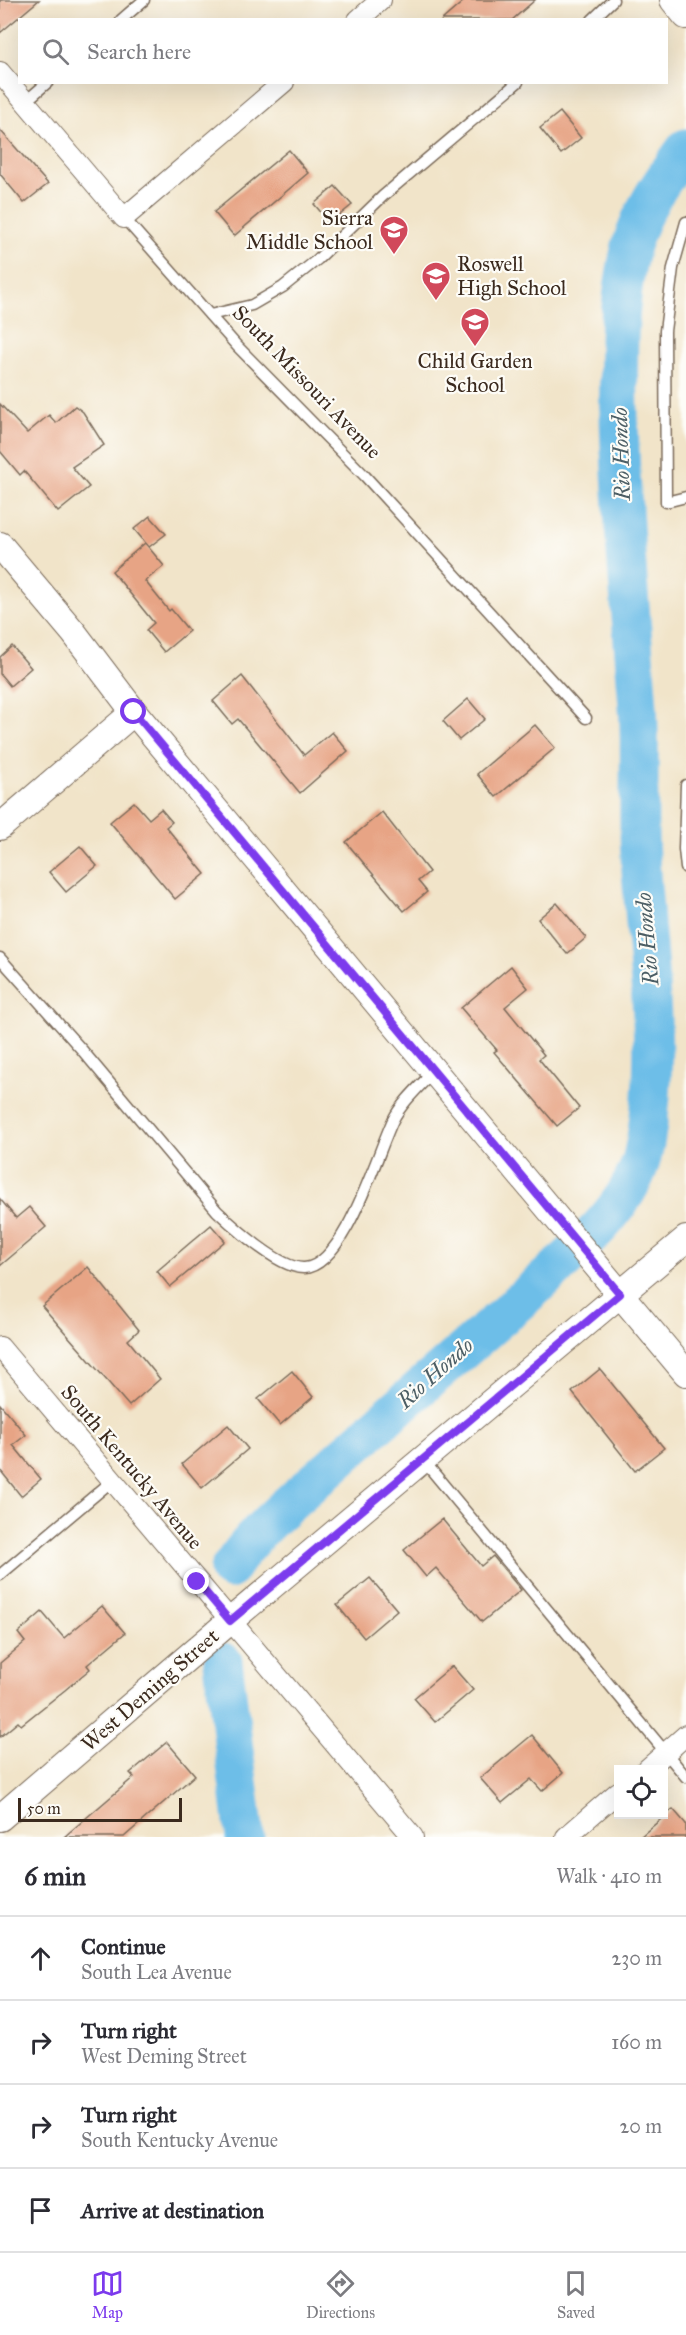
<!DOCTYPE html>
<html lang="en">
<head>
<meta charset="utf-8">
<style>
  body { margin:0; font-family:"IM FELL Great Primer",serif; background:#f7f7f7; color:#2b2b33 }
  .controls { position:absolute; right:18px; bottom:18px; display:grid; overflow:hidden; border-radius:0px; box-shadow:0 6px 24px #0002 }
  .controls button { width:54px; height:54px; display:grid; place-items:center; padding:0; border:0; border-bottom:2px solid #e1e1e2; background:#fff; color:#2b2b33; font:30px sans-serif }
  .scale { position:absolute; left:18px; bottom:15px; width:164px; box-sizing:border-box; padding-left:6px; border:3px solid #3b2a1e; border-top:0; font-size:16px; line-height:21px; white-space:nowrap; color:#3b2a1e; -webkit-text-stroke:4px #fdfcf7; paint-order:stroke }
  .stop { position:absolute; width:18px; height:18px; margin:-14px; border:4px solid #7c3aed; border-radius:50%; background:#fff }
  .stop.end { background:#7c3aed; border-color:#fff; box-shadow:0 2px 6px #0008 }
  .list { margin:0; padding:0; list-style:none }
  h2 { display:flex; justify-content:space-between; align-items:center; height:78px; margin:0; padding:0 24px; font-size:26px }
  h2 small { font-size:20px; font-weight:400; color:#7c7c81 }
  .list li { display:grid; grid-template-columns:39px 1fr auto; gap:18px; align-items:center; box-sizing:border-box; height:84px; padding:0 24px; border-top:2px solid #e1e1e2 }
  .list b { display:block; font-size:22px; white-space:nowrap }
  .list p { margin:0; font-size:20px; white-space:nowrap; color:#7c7c81 }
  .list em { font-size:20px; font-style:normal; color:#7c7c81 }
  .icon { flex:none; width:33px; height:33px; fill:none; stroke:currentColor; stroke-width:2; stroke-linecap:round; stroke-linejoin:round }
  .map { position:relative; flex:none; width:686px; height:1837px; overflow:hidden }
  .search { position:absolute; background:#fff; box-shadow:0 6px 24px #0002; left:18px; right:18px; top:18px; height:66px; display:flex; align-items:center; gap:15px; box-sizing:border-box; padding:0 21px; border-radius:0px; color:#7c7c81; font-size:22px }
  .sheet { height:414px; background:#fff }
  nav { display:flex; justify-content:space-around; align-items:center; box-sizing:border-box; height:84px; border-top:2px solid #e1e1e2; background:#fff; font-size:16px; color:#7c7c81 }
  nav a { display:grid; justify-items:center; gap:3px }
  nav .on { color:#7c3aed }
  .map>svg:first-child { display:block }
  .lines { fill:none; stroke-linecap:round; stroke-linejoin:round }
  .river { stroke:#6dbee8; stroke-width:39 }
  .building { fill:#e7a485 }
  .service-casing { stroke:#7b6b5a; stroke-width:13 }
  .minor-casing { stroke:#7b6b5a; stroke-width:22 }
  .tertiary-casing { stroke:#7b6b5a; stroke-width:28 }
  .service { stroke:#fff; stroke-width:10 }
  .minor { stroke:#fff; stroke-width:20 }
  .tertiary { stroke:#fff; stroke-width:26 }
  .route { stroke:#7c3aed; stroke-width:8 }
  .labels { text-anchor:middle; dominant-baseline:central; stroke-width:4.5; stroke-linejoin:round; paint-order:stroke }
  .poi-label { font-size:21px; fill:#3b2a1e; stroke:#fdfcf7; text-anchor:end }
  .street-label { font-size:21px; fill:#3b2a1e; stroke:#fdfcf7 }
  .water-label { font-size:22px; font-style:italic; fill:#4c5e65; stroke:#fdfcf7 }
</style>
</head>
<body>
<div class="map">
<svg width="686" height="1837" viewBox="0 0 686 1837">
  <rect width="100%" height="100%" fill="#fdfcf7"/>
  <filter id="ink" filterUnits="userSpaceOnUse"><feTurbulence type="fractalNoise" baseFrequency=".0167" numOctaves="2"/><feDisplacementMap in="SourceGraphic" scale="12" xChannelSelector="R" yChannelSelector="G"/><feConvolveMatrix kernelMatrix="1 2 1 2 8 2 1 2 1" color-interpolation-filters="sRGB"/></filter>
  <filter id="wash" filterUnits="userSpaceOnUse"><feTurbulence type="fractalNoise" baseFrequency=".008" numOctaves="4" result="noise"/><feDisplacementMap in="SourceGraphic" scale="24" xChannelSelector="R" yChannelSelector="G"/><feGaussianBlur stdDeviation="1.35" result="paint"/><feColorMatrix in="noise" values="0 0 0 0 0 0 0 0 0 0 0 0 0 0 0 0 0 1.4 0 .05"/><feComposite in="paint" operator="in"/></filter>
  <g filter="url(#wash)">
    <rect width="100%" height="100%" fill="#f1e4c9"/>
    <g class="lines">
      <g class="river">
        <path d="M229 1570C253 1531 291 1502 325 1472 395 1408 468 1348 539 1284 578 1249 624 1212 641 1161 647 1140 649 1118 651 1097 656 1032 649 974 644 910 642 883 639 856 639 829 638 789 641 748 638 707 631 610 621 513 619 416 618 358 617 302 631 246 641 209 664 178 686 148"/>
        <polyline points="223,1662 245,1837"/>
      </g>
    </g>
    <g id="blocks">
      <g class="building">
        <polygon points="0,0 39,0 0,33"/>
        <polygon points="465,0 535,0 512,20 442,20"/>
        <polygon points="560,112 581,138 561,154 540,128"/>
        <polygon points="0,130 48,184 24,203 0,174"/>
        <polygon points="289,150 308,173 234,236 214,212"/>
        <polygon points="335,186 352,205 330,223 314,204"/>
        <polygon points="0,404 27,433 49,415 56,423 75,406 83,412 104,445 72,467 89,487 58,512 24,471 20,475 0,451"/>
        <polygon points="150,516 166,534 149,547 134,529"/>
        <polygon points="145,543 164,566 145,581 169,611 171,609 189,631 164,652 146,630 154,623 112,571"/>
        <polygon points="12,646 31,668 10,686 0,674 0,657"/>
        <polygon points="242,676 304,755 332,732 348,751 300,793 238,719 232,724 213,701"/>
        <polygon points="468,699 485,719 459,740 443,721"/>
        <polygon points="535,725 555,748 496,797 477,774"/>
        <polygon points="134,802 149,819 161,809 172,822 166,827 205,874 175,899 110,822"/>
        <polygon points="382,812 429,872 418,881 427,892 404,911 346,842"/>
        <polygon points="80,846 97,866 66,892 49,872"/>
        <polygon points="557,903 586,938 567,954 538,919"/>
        <polygon points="511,966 528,988 505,1007 544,1055 539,1059 579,1108 557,1126 494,1052 497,1050 461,1008"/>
        <polygon points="0,1199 16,1218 29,1207 46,1227 0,1266"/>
        <polygon points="211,1225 225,1241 170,1287 157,1271"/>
        <polygon points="88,1267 139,1330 128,1340 160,1379 129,1406 42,1306"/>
        <polygon points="600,1369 664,1448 635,1471 572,1392"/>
        <polygon points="292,1371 313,1397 280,1425 258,1399"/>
        <polygon points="0,1404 26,1435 13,1445 41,1479 21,1496 0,1470"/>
        <polygon points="228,1425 248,1449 202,1488 182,1464"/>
        <polygon points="442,1519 481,1566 493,1556 521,1590 482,1622 436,1568 426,1577 404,1550"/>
        <polygon points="370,1578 397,1610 364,1638 337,1605"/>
        <polygon points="102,1606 125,1633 87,1665 90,1669 65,1690 21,1725 18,1722 0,1737 0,1663 25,1642 18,1633 42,1612 64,1638"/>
        <polygon points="452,1666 473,1690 435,1722 414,1698"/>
        <polygon points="532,1735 563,1773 542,1791 531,1779 502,1803 480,1778"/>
        <polygon points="167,1742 195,1775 124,1837 64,1837 134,1777 130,1773"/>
        <polygon points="673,1809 686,1824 686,1837 640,1837"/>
      </g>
    </g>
  </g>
  <g filter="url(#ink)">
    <use href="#blocks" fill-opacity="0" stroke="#7b6b5a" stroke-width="1.5"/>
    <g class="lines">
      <g class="service-casing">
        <g id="service">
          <polyline points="121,20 144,0"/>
          <polyline points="592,20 613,0"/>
          <polyline points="25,102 48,82"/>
          <polyline points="124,218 237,346 365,476 586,718"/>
          <polyline points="686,222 673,268 665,331 666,502 686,497"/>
          <polyline points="210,315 252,305 283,287 318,259 383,196 518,82"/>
          <polyline points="686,785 684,849 686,868"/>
          <path d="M0 958 82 1050 217 1211C234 1227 280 1269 304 1268 345 1266 377 1153 393 1120 402 1102 420 1086 434 1071"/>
          <polyline points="423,1460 686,1777"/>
          <polyline points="0,1575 112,1481"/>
        </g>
      </g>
      <g class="minor-casing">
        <g id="minor">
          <polyline points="358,20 381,0"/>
          <polyline points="0,72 124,218 284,82"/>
          <polyline points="0,1347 413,1837"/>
          <polyline points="646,1770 686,1735"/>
          <polyline points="566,1837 618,1792"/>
        </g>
      </g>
      <g class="tertiary-casing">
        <g id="tertiary">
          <polyline points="673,0 686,16"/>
          <polyline points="0,545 74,633 134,712 686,1373"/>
          <polyline points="0,827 134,712"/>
          <polyline points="0,1818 230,1621 686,1239"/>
        </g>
      </g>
      <use href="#service" class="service"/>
      <use href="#minor" class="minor"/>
      <use href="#tertiary" class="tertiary"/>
    </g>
  </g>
  <g class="lines" filter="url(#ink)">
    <polyline class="route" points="134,712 620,1294 230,1621 197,1582"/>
  </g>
  <defs>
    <g id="school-pin" transform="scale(1.5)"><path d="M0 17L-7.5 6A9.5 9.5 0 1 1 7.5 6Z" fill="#d1495b" stroke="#fdfcf7"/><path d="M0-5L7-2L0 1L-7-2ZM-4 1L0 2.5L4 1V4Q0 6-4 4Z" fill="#fff"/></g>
  </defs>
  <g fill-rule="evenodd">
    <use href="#school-pin" x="394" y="230"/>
    <use href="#school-pin" x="436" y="276"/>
    <use href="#school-pin" x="475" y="322"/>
  </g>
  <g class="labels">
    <g class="poi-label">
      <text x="373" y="218">Sierra<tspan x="373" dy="24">Middle School</tspan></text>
      <text x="457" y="264" text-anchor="start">Roswell<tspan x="457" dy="24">High School</tspan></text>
      <text x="475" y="361" text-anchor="middle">Child Garden<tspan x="475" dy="24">School</tspan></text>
    </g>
    <g class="street-label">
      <text transform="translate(307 382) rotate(46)">South Missouri Avenue</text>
      <text transform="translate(132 1467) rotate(50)">South Kentucky Avenue</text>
      <text transform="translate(150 1690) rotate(-41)">West Deming Street</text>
    </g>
    <g class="water-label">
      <text transform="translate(621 454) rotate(-92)">Rio Hondo</text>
      <text transform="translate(647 939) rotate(-95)">Rio Hondo</text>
      <text transform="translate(435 1373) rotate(-42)">Rio Hondo</text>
    </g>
  </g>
</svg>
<div class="controls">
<button><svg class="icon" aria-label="locate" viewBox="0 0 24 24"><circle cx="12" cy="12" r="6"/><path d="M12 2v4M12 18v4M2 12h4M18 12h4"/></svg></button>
</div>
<div class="scale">50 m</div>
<div class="stop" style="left:134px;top:712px"></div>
<div class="stop end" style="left:197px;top:1582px"></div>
<div class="search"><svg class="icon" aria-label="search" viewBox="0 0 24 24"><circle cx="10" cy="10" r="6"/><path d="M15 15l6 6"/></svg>Search here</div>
</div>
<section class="sheet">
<h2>6 min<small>Walk · 410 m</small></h2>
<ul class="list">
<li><svg class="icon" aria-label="ahead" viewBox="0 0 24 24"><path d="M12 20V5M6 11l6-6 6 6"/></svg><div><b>Continue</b><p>South Lea Avenue</p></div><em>230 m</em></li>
<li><svg class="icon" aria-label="right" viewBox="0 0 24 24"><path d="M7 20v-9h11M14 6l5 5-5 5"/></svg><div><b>Turn right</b><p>West Deming Street</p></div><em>160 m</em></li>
<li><svg class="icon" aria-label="right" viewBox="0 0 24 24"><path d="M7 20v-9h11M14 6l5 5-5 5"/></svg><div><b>Turn right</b><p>South Kentucky Avenue</p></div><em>20 m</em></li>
<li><svg class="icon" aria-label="arrive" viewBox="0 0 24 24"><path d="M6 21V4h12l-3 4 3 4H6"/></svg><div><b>Arrive at destination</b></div></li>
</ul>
</section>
<nav>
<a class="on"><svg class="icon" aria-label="map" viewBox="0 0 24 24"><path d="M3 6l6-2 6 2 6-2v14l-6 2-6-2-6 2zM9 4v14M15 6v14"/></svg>Map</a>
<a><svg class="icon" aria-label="directions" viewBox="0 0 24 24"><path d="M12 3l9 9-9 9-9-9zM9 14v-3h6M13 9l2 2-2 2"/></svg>Directions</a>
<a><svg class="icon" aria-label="saved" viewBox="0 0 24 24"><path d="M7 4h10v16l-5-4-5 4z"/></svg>Saved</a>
</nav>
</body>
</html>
